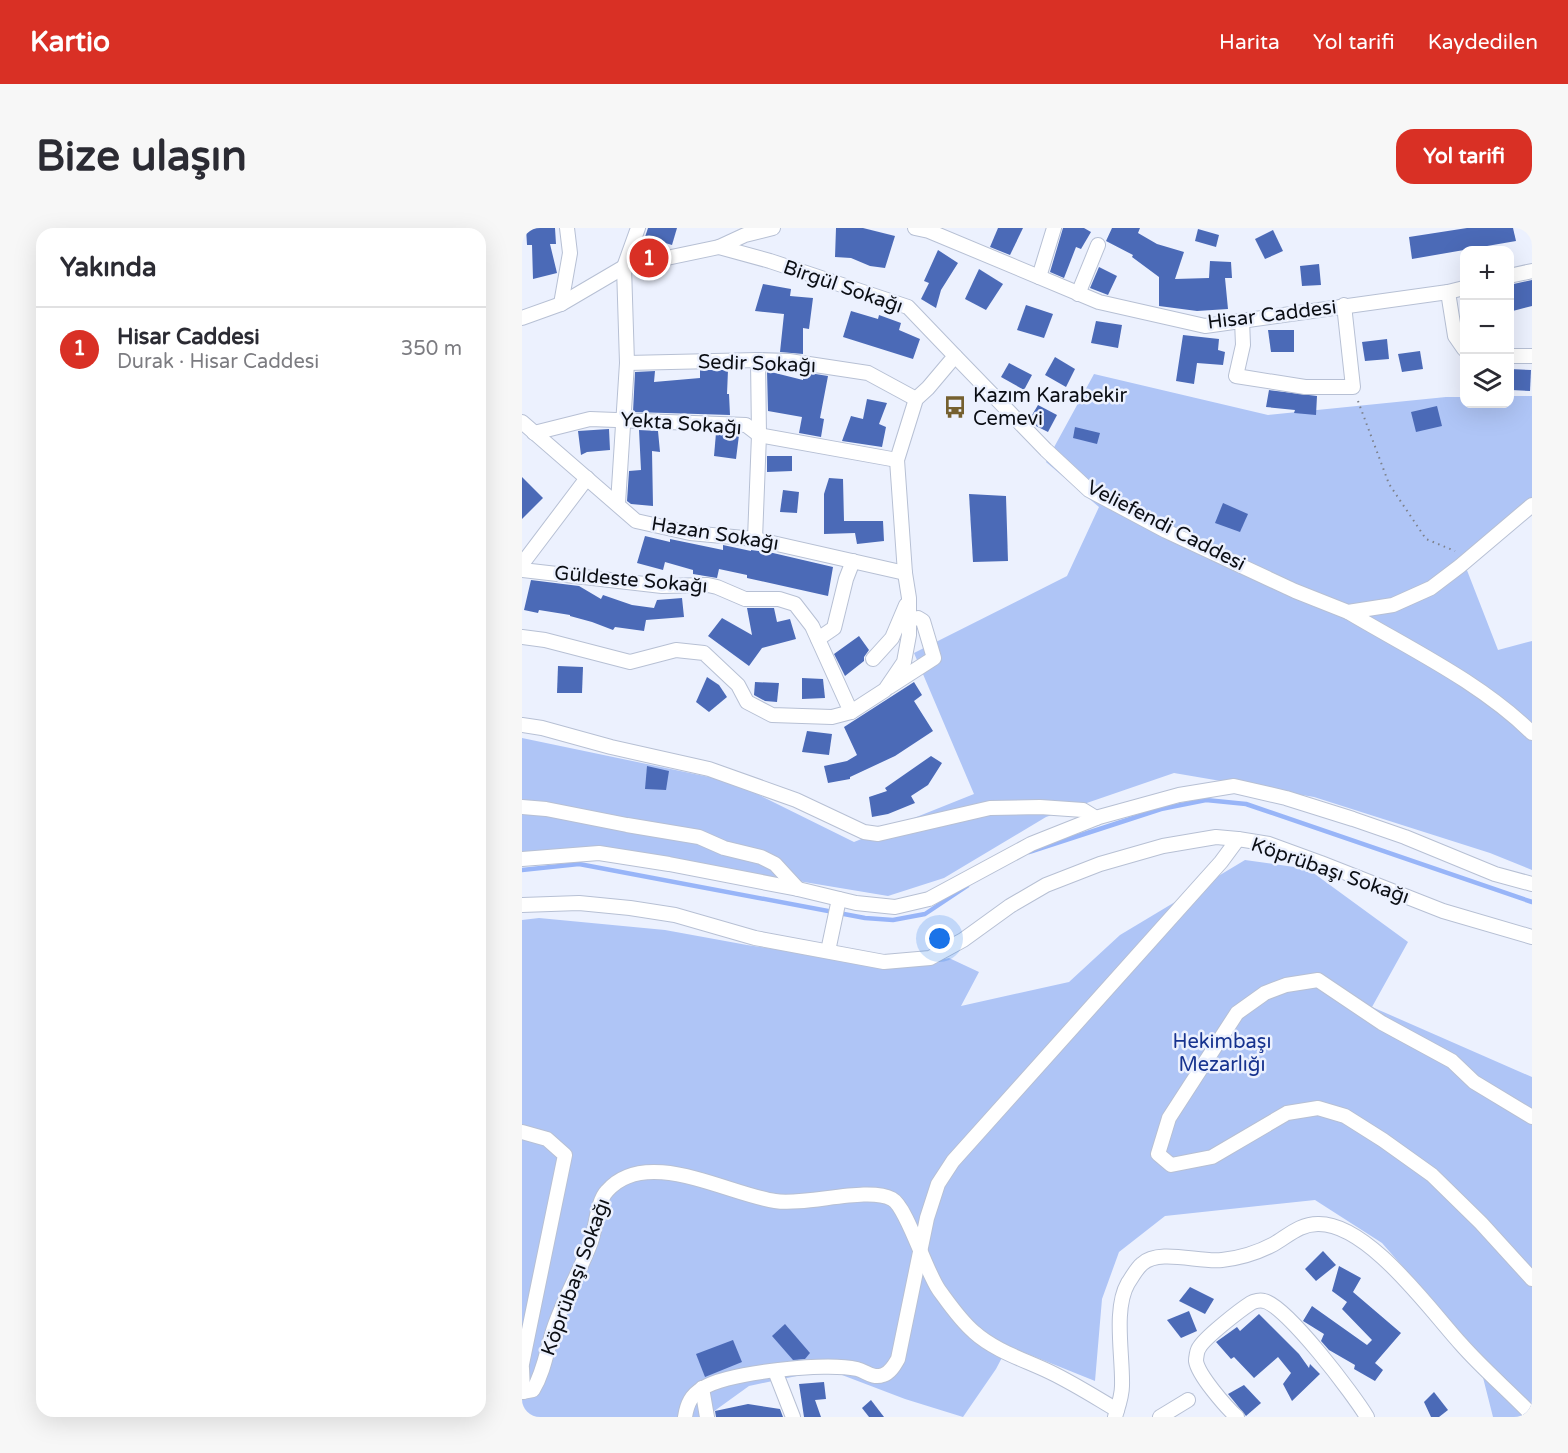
<!DOCTYPE html>
<html lang="tr">
<head>
<meta charset="utf-8">
<style>
  body { margin:0; font-family:"Varela Round",sans-serif; background:#f7f7f7; color:#2b2b33 }
  .controls { position:absolute; right:18px; top:18px; display:grid; overflow:hidden; border-radius:12px; box-shadow:0 6px 24px #0002 }
  .controls button { width:54px; height:54px; display:grid; place-items:center; padding:0; border:0; border-bottom:2px solid #e1e1e2; background:#fff; color:#2b2b33; font:30px sans-serif }
  .you { position:absolute; left:418px; top:711px; width:21px; height:21px; margin:-15px; border:4px solid #fff; border-radius:50%; background:#1a73e8; box-shadow:0 0 0 9px #1a73e833 }
  .badge { display:grid; place-items:center; width:39px; height:39px; border-radius:50%; background:#d93025; color:#fff; font-size:20px; font-weight:700 }
  .pin { position:absolute; translate:-50% -50%; border:3px solid #fff; box-shadow:0 2px 6px #0006 }
  .list { margin:0; padding:0; list-style:none }
  h2 { display:flex; justify-content:space-between; align-items:center; height:78px; margin:0; padding:0 24px; font-size:26px }
  h2 small { font-size:20px; font-weight:400; color:#7c7c81 }
  .list li { display:grid; grid-template-columns:39px 1fr auto; gap:18px; align-items:center; box-sizing:border-box; height:84px; padding:0 24px; border-top:2px solid #e1e1e2 }
  .list b { display:block; font-size:22px; white-space:nowrap }
  .list p { margin:0; font-size:20px; white-space:nowrap; color:#7c7c81 }
  .list em { font-size:20px; font-style:normal; color:#7c7c81 }
  .icon { flex:none; width:33px; height:33px; fill:none; stroke:currentColor; stroke-width:2; stroke-linecap:round; stroke-linejoin:round }
  .map { position:relative; flex:none; width:1010px; height:1189px; overflow:hidden; border-radius:18px }
  header { display:flex; align-items:center; gap:36px; box-sizing:border-box; height:84px; padding:0 30px; background:#d93025; color:#fff }
  header strong { font-size:28px }
  nav { display:flex; gap:33px; margin-inline-start:auto; font-size:21px }
  .intro { display:flex; align-items:center; justify-content:space-between; box-sizing:border-box; height:144px; padding:0 36px }
  h1 { margin:0; font-size:42px }
  .button { padding:15px 27px; border-radius:18px; background:#d93025; color:#fff; font-size:21px; font-weight:700 }
  main { display:flex; gap:36px; padding:0 36px }
  aside { flex:1; background:#fff; border-radius:18px; box-shadow:0 6px 24px #0002 }
  .map>svg:first-child { display:block }
  .green { fill:#afc5f6 }
  .lines { fill:none; stroke-linecap:round; stroke-linejoin:round }
  .stream { stroke:#98b5f8; stroke-width:4.5 }
  .building { fill:#4b6ab7 }
  .minor-casing { stroke:#b7c0d4; stroke-width:16 }
  .path { stroke:#7d818b; stroke-width:2; stroke-dasharray:1.5 4.5; stroke-linecap:butt }
  .minor { stroke:#fff; stroke-width:14 }
  .labels { text-anchor:middle; dominant-baseline:central; stroke-width:5; stroke-linejoin:round; paint-order:stroke }
  .street-label { font-size:20px; fill:#0b0e14; stroke:#ecf1fe }
  .poi-label { font-size:20px; fill:#0b0e14; stroke:#ecf1fe; text-anchor:start }
  .park-label { font-size:20px; fill:#17338f; stroke:#ecf1fe }
</style>
</head>
<body>
<header>
<strong>Kartio</strong>
<nav><a>Harita</a><a>Yol tarifi</a><a>Kaydedilen</a></nav>
</header>
<div class="intro"><h1>Bize ulaşın</h1><a class="button">Yol tarifi</a></div>
<main>
<aside>
<h2>Yakında<small></small></h2>
<ul class="list">
<li><span class="badge">1</span><div><b>Hisar Caddesi</b><p>Durak · Hisar Caddesi</p></div><em>350 m</em></li>
</ul>
</aside>
<div class="map">
<svg width="1010" height="1189" viewBox="0 0 1010 1189">
  <rect width="100%" height="100%" fill="#ecf1fe"/>
  <g class="green">
    <polygon points="572,146 746,187 924,169 942,169 942,176 987,176 988,168 1010,168 1010,274 941,332 976,422 1010,413 1010,642 968,625 792,569 652,545 524,589 422,650 366,668 85,621 0,627 0,510 211,554 332,614 452,566 392,425 545,348 577,279 524,234"/>
    <polygon points="723,632 786,641 886,714 850,779 1010,849 1010,1189 971,1189 954,1122 860,1015 793,972 643,988 597,1024 580,1071 573,1153 486,1118 474,1141 441,1189 383,1171 320,1147 294,1144 227,1158 184,1189 0,1189 0,692 17,690 143,702 225,717 351,736 394,737 427,730 457,744 439,778 547,754 598,707"/>
  </g>
  <g class="lines">
    <g class="stream">
      <polyline points="507,624 639,581 684,572 724,576 1010,674"/>
      <polyline points="0,642 57,636 343,690 371,692 403,686 445,658"/>
    </g>
  </g>
  <g class="building">
    <polygon points="4,0 33,0 34,16 28,16 35,45 11,51 10,17 5,17"/>
    <polygon points="126,0 155,0 150,17 123,9"/>
    <polygon points="314,0 341,0 373,8 363,40 348,38 329,30 313,29"/>
    <polygon points="476,0 501,0 488,27 468,19"/>
    <polygon points="541,0 562,0 569,4 559,21 554,19 542,50 528,44"/>
    <polygon points="590,0 618,0 616,5 635,16 662,24 653,51 687,50 688,33 709,34 710,50 703,50 706,81 675,83 637,78 637,49 610,29 611,27 584,13"/>
    <polygon points="945,0 991,0 994,13 890,31 887,9"/>
    <polygon points="676,1 697,7 694,19 673,13"/>
    <polygon points="751,2 761,23 743,31 733,11"/>
    <polygon points="416,22 436,35 419,62 414,80 399,71 407,55 402,53"/>
    <polygon points="797,36 799,57 780,58 778,38"/>
    <polygon points="577,39 595,48 586,67 568,60"/>
    <polygon points="457,41 481,56 464,82 443,71"/>
    <polygon points="1010,52 1010,78 987,84 987,57"/>
    <polygon points="241,56 269,61 268,68 291,70 287,101 281,100 281,126 258,124 262,86 233,83"/>
    <polygon points="504,77 531,86 522,110 495,102"/>
    <polygon points="329,83 356,91 357,87 379,95 377,102 398,111 391,131 321,109"/>
    <polygon points="574,93 600,97 596,120 569,115"/>
    <polygon points="746,102 772,102 772,124 749,124"/>
    <polygon points="661,107 697,111 696,122 703,124 701,137 675,135 672,156 654,153"/>
    <polygon points="865,111 867,131 843,133 840,114"/>
    <polygon points="898,123 901,141 880,144 876,126"/>
    <polygon points="533,129 553,141 544,159 523,147"/>
    <polygon points="487,135 510,147 502,162 479,149"/>
    <polygon points="988,141 1009,142 1008,163 989,162"/>
    <polygon points="178,142 206,142 205,166 207,166 208,187 111,184 113,144 133,143 132,154 178,150"/>
    <polygon points="245,143 281,152 281,144 306,148 298,190 302,191 299,209 277,205 280,189 246,183"/>
    <polygon points="747,162 795,168 794,187 772,185 773,182 744,179"/>
    <polygon points="345,171 365,175 357,196 364,199 360,219 320,213 329,188 341,191"/>
    <polygon points="516,177 535,187 526,204 512,197 507,192"/>
    <polygon points="915,178 920,198 894,204 889,184"/>
    <polygon points="553,199 578,205 575,216 551,210"/>
    <polygon points="87,201 88,222 65,224 59,227 56,203"/>
    <polygon points="117,202 136,203 138,224 130,223 131,278 109,276 105,273 107,243 119,242"/>
    <polygon points="194,205 217,207 214,231 192,228"/>
    <polygon points="245,228 270,228 270,243 245,244"/>
    <polygon points="0,249 21,270 0,291"/>
    <polygon points="307,250 321,251 322,293 361,293 362,313 335,316 333,305 302,306 302,266"/>
    <polygon points="261,262 277,264 275,285 258,284"/>
    <polygon points="447,266 484,268 486,333 451,334"/>
    <polygon points="701,275 726,286 718,304 693,295"/>
    <polygon points="123,308 148,314 148,311 201,322 201,317 229,323 229,322 251,325 311,339 306,368 225,350 225,347 197,341 195,350 171,346 171,342 143,334 141,342 115,335"/>
    <polygon points="9,352 57,358 79,371 81,367 110,377 132,380 135,372 160,370 162,389 124,392 122,403 93,399 91,402 70,394 48,388 48,387 17,382 16,385 2,382"/>
    <polygon points="225,380 252,380 255,394 268,391 274,411 240,420 227,438 186,408 200,390 230,407"/>
    <polygon points="337,408 347,422 342,429 342,433 323,448 312,426"/>
    <polygon points="36,438 61,439 60,465 35,465"/>
    <polygon points="185,449 197,457 205,469 187,484 174,474"/>
    <polygon points="280,450 301,451 303,470 280,471"/>
    <polygon points="233,454 257,455 255,474 243,473 232,467"/>
    <polygon points="392,454 400,467 392,473 411,503 373,528 328,549 328,551 306,555 302,538 325,533 335,527 322,499"/>
    <polygon points="285,503 310,506 307,527 280,524"/>
    <polygon points="409,528 420,535 406,557 389,568 393,575 366,586 350,589 347,569 365,563 363,560"/>
    <polygon points="125,538 147,543 144,562 123,561"/>
    <polygon points="801,1023 814,1037 794,1053 783,1041"/>
    <polygon points="817,1038 839,1050 831,1064 879,1105 853,1135 861,1142 853,1153 832,1141 833,1137 807,1122 799,1113 802,1106 781,1093 790,1078 845,1117 850,1112 820,1081 825,1074 810,1063"/>
    <polygon points="668,1059 692,1071 683,1086 657,1073"/>
    <polygon points="667,1083 675,1103 659,1110 645,1092"/>
    <polygon points="737,1086 777,1126 787,1140 788,1136 798,1146 770,1173 761,1156 769,1145 756,1129 732,1150 712,1129 709,1131 694,1114 715,1099 718,1103"/>
    <polygon points="263,1096 288,1125 283,1131 271,1132 250,1108"/>
    <polygon points="211,1112 220,1134 183,1149 174,1126"/>
    <polygon points="302,1154 304,1171 293,1172 299,1189 282,1189 277,1156"/>
    <polygon points="722,1157 739,1175 724,1188 706,1166"/>
    <polygon points="912,1164 926,1182 917,1189 909,1189 902,1174"/>
    <polygon points="349,1172 362,1189 347,1189 340,1180"/>
    <polygon points="226,1176 258,1181 261,1189 194,1189 193,1183"/>
  </g>
  <g class="lines">
    <g class="minor-casing">
      <g id="minor">
        <polyline points="393,0 407,3 577,74 683,98 926,64 942,60"/>
        <polyline points="987,48 1010,43"/>
        <polyline points="517,49 532,0"/>
        <polyline points="926,64 933,108 942,121"/>
        <polyline points="556,66 576,17"/>
        <polyline points="39,76 48,25 45,0"/>
        <polyline points="0,90 39,76 102,39 197,19 223,7 251,0"/>
        <polyline points="720,92 721,117 714,148 783,159 831,159 822,77"/>
        <polyline points="433,128 524,222 567,262 644,303 773,363 826,384 871,377 909,360 938,338 1010,277"/>
        <polyline points="987,128 1010,128"/>
        <polyline points="105,135 236,132 267,133 346,145 394,171"/>
        <polyline points="0,194 114,293 168,305 233,311 383,345"/>
        <polyline points="12,205 68,191 224,197 237,207 375,232"/>
        <polyline points="96,275 105,135 102,39 116,0"/>
        <polyline points="233,311 237,207 236,132"/>
        <polyline points="0,336 65,250"/>
        <polyline points="0,342 140,358 186,357 195,359 223,371 257,371 273,376 290,398 329,484"/>
        <path d="M826 384C888 421 958 454 1010 505"/>
        <polyline points="0,409 23,412 108,434 154,422 182,425 216,457 225,474 250,487 310,489 329,484 363,462 382,434 387,407 387,370 383,345 375,232 394,171 406,160 433,128 386,79 248,33 197,19"/>
        <polyline points="296,411 312,400 324,351 331,333"/>
        <polyline points="351,431 370,410 384,377"/>
        <polyline points="367,459 412,430 401,393 396,390 387,392"/>
        <polyline points="0,497 20,500 89,519 187,541 274,572 342,604 356,606 468,580 518,579 561,582 574,590"/>
        <polyline points="0,579 24,581 105,597 177,609 202,620 239,629 253,636 276,661"/>
        <polyline points="0,631 77,625 147,636 276,661 334,675 373,679 407,671 509,616 577,589 657,567 712,558 764,570 831,591 883,609 973,646 1010,656"/>
        <polyline points="0,677 57,675 108,680 153,687 233,710 362,734 408,730 441,712 488,678 524,657 578,636 641,618 694,609 716,611 747,616 799,635 921,683 1010,709"/>
        <polyline points="306,723 317,671"/>
        <polyline points="1010,889 952,854 930,833 860,795 796,752 764,757 743,765 715,785 647,890 636,926 649,937 690,929 765,885 796,880 823,888 861,912 910,947 959,995 1010,1051"/>
        <polyline points="0,904 25,911 43,927 0,1136"/>
        <polyline points="0,1140 1,1164"/>
        <polyline points="253,1143 271,1189"/>
        <polyline points="180,1160 185,1189"/>
        <path d="M0 1164 11 1162C23 1142 25 1119 33 1097 43 1069 58 1043 69 1014 74 1000 75 973 85 963 124 918 205 966 253 973 284 978 346 958 370 971 385 979 403 1042 417 1062 428 1077 438 1092 452 1104 473 1123 503 1132 528 1144 551 1155 573 1169 595 1182"/>
        <path d="M163 1189C165 1176 169 1167 181 1160 208 1144 304 1134 335 1141 344 1143 350 1151 361 1147 368 1145 372 1138 376 1131L405 990 416 956 431 933 699 634 716 611"/>
        <path d="M593 1189C596 1179 600 1168 600 1158 601 1128 591 1081 606 1055 610 1049 615 1040 620 1036 637 1020 678 1035 700 1032 719 1030 735 1025 752 1016 767 1007 778 996 796 996 846 995 908 1082 939 1116 961 1141 987 1163 1010 1187"/>
        <polyline points="638,1189 666,1172"/>
        <path d="M715 1189C704 1179 676 1147 674 1133 674 1131 675 1122 677 1120 682 1110 718 1082 729 1075 732 1073 738 1072 742 1073 764 1077 832 1167 845 1189"/>
      </g>
    </g>
    <polyline class="path" points="836,173 867,256 904,311 933,323"/>
    <use href="#minor" class="minor"/>
  </g>
  <defs>
    <g id="bus-bare" transform="scale(1.8)"><path d="M-5-6H5V4H4V6H2V4H-2V6H-4V4H-5ZM-3.5-4V0h7V-4ZM-3.5 1.2v1.5H-2V1.2ZM2 1.2v1.5H3.5V1.2Z" fill="#75602f" stroke="#ecf1fe" stroke-width="2.5" paint-order="stroke"/></g>
  </defs>
  <g fill-rule="evenodd">
    <use href="#bus-bare" x="433" y="179"/>
  </g>
  <g class="labels">
    <g class="street-label">
      <text transform="translate(321 59) rotate(19)">Birgül Sokağı</text>
      <text transform="translate(750 87) rotate(-7)">Hisar Caddesi</text>
      <text transform="translate(235 136) rotate(2)">Sedir Sokağı</text>
      <text transform="translate(159 196) rotate(4)">Yekta Sokağı</text>
      <text transform="translate(644 298) rotate(27)">Veliefendi Caddesi</text>
      <text transform="translate(193 306) rotate(9)">Hazan Sokağı</text>
      <text transform="translate(109 352) rotate(5)">Güldeste Sokağı</text>
      <text transform="translate(808 643) rotate(19)">Köprübaşı Sokağı</text>
      <text transform="translate(54 1049) rotate(-70)">Köprübaşı Sokağı</text>
    </g>
    <g class="poi-label">
      <text x="451" y="168">Kazım Karabekir<tspan x="451" dy="23">Cemevi</tspan></text>
    </g>
    <g class="park-label">
      <text x="700" y="814">Hekimbaşı<tspan x="700" dy="23">Mezarlığı</tspan></text>
    </g>
  </g>
</svg>
<div class="controls">
<button>+</button>
<button>−</button>
<button><svg class="icon" aria-label="layers" viewBox="0 0 24 24"><path d="M12 4l9 5-9 5-9-5zM3 14l9 5 9-5"/></svg></button>
</div>
<div class="you"></div>
<div class="pin badge" style="left:127px;top:30px">1</div>
</div>
</main>
</body>
</html>
